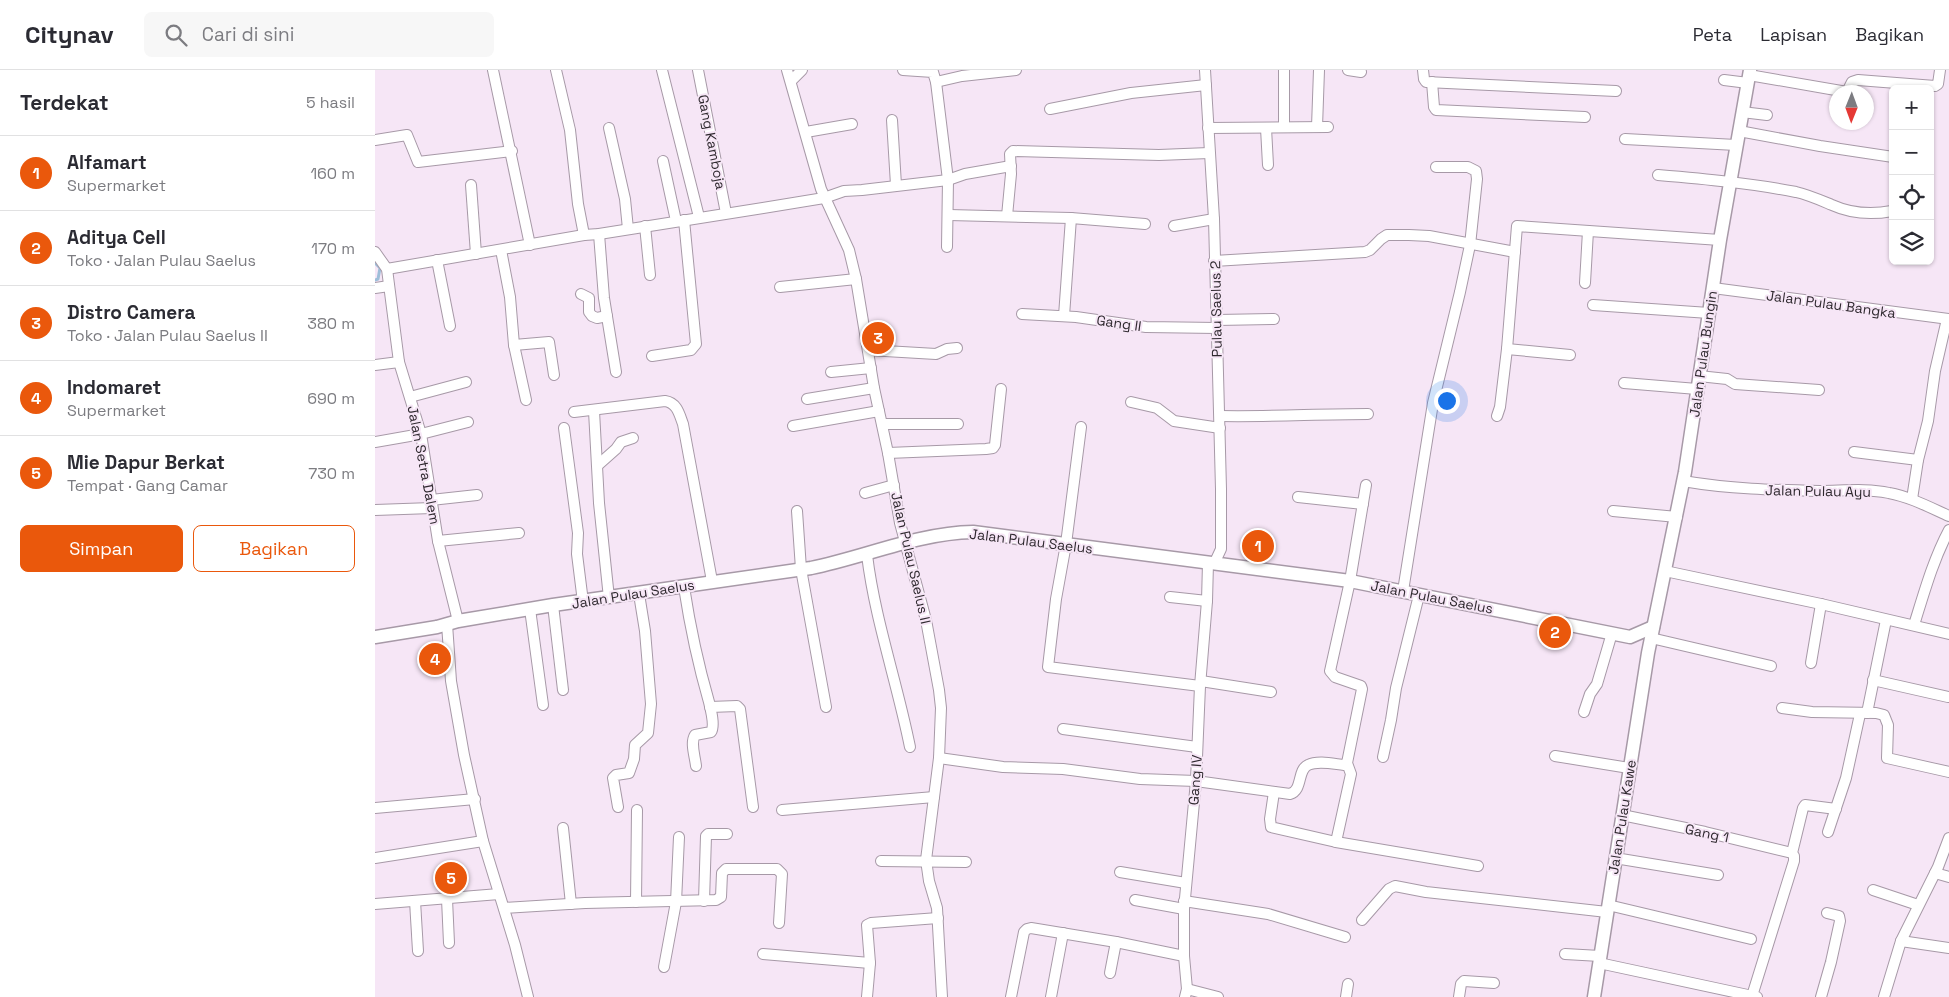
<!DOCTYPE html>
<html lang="id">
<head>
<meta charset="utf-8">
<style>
  body { margin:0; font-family:"Space Grotesk",sans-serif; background:#f7f7f7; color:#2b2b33 }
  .controls { position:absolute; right:15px; top:15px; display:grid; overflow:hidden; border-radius:8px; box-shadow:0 1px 4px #0004 }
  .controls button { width:45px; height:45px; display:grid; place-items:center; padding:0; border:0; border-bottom:1px solid #e1e1e2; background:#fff; color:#2b2b33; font:25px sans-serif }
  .compass { position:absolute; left:1454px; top:15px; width:45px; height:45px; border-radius:50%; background:#fff; box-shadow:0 1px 4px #0004; rotate:181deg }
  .you { position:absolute; left:1071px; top:330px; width:18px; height:18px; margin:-12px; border:4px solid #fff; border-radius:50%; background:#1a73e8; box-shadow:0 0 0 8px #1a73e833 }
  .badge { display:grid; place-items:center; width:32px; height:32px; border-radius:50%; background:#ea580c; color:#fff; font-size:16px; font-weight:700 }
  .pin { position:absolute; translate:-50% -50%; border:2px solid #fff; box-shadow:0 1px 5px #0006 }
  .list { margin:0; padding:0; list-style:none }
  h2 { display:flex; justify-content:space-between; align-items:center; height:65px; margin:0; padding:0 20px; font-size:21px }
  h2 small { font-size:16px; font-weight:400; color:#7c7c81 }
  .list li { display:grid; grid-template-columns:32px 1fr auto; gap:15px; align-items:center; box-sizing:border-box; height:75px; padding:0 20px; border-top:1px solid #e1e1e2 }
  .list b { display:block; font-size:19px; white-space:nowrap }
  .list p { margin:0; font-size:16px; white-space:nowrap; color:#7c7c81 }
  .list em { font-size:16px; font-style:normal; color:#7c7c81 }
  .actions { display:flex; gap:10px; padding:15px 20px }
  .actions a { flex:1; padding:11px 0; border:1px solid #ea580c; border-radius:8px; text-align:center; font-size:18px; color:#ea580c }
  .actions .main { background:#ea580c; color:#fff }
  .icon { flex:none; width:28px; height:28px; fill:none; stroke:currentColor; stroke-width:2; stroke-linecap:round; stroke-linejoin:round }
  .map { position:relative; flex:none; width:1574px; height:927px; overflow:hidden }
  header { display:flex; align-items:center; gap:30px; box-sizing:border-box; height:70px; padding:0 25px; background:#fff; border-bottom:1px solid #e1e1e2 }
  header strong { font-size:24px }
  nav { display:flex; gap:28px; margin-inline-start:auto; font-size:18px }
  .search { width:350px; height:45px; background:#f7f7f7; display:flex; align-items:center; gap:12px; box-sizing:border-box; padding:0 18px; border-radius:8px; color:#7c7c81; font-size:19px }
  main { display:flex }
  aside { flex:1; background:#fff }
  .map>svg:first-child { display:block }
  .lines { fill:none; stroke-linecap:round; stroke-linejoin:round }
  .stream { stroke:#9ebed9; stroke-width:3 }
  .minor-casing { stroke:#a799a7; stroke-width:12 }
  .tertiary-casing { stroke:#a799a7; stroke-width:15 }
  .minor { stroke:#fff; stroke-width:10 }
  .tertiary { stroke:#fff; stroke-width:12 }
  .labels { text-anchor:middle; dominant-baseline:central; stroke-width:4; stroke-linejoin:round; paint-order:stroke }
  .street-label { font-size:14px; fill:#2f292f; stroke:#f6e6f6 }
</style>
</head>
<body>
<header>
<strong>Citynav</strong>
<div class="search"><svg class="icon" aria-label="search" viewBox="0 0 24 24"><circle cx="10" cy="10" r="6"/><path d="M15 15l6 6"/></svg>Cari di sini</div>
<nav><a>Peta</a><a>Lapisan</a><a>Bagikan</a></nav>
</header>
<main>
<aside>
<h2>Terdekat<small>5 hasil</small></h2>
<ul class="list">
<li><span class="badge">1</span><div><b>Alfamart</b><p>Supermarket</p></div><em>160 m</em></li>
<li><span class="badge">2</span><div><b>Aditya Cell</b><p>Toko · Jalan Pulau Saelus</p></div><em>170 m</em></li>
<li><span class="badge">3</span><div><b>Distro Camera</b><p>Toko · Jalan Pulau Saelus II</p></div><em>380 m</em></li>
<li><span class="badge">4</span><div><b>Indomaret</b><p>Supermarket</p></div><em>690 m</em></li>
<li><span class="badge">5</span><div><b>Mie Dapur Berkat</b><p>Tempat · Gang Camar</p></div><em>730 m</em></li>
</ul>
<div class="actions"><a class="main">Simpan</a><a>Bagikan</a></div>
</aside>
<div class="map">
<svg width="1574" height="927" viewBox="0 0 1574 927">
  <rect width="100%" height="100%" fill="#f6e6f6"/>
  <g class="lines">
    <polyline class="stream" points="0,193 5,198 3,209 0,210"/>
    <g class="minor-casing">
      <g id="minor">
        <polyline points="118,0 155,175"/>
        <polyline points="181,0 195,60 203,134 209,165"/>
        <polyline points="287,0 324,147"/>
        <polyline points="323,0 351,143"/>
        <polyline points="412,0 446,119 474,180 481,209 499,318 513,383 525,453 551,550 564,620 566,638 564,688 551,790 554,811 562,838 567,927"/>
        <polyline points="528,0 558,2 561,12 573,110 572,177"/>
        <polyline points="830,0 839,149 846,419 846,479 839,494"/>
        <polyline points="909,0 909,57"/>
        <polyline points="973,0 986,2"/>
        <polyline points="1048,0 1049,9 1051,12 1241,21"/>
        <polyline points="1374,5 1472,22 1477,12 1483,10 1560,16 1563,14 1565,0"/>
        <polyline points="1349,10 1373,13"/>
        <polyline points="416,11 427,0"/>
        <polyline points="561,12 587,6 641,0"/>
        <polyline points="1057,12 1059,37 1061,40 1210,47"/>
        <polyline points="675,39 756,23 831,15"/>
        <polyline points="1367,42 1392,45"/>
        <polyline points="517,50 521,115"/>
        <polyline points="942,57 944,0"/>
        <polyline points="234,58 250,129 253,159"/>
        <polyline points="833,58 953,57"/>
        <polyline points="891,58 893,95"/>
        <polyline points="1364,61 1445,76 1518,87"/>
        <polyline points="431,62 477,54"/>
        <polyline points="1250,69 1361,75"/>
        <polyline points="0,70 32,65 43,92 137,81"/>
        <polyline points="288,91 301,151"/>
        <path d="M1283 105C1330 109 1375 113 1421 122 1434 125 1445 130 1457 135 1477 144 1496 145 1517 141"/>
        <polyline points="96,115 101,184"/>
        <polyline points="574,145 696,148 770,154"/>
        <polyline points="632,146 636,104 635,84 638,81 784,85 834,83"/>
        <polyline points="270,156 275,205"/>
        <polyline points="799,156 839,149"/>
        <polyline points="224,164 229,228 241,302"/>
        <polyline points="126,180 135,227 139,275 151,330"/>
        <polyline points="0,182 12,199 24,292 46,364 63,471 83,551"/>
        <polyline points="62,190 75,256"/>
        <polyline points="839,191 990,182 995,180 1006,169 1012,165 1034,165 1054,166 1140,182"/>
        <polyline points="12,199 209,165 224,164 388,138 449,128 469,121 487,120 573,110 590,104 636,96"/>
        <polyline points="1210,213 1213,161"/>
        <polyline points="405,217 481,209"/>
        <polyline points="0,218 14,216"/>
        <polyline points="1338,218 1574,249"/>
        <polyline points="206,224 214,228 214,242 217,246 222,248 232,246"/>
        <polyline points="1218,235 1334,243"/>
        <polyline points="647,244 701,247 771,257 842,258"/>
        <polyline points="689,246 696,148"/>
        <polyline points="842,250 899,249"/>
        <polyline points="139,275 174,272 179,305"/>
        <polyline points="1132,279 1195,285"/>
        <polyline points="493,280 561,284 572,279 582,278"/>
        <polyline points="277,286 316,280 321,274 309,150"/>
        <polyline points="0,295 24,292"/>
        <polyline points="456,302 496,298"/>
        <polyline points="1324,306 1352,309 1360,314 1444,320"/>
        <polyline points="1249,313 1322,319"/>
        <polyline points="35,327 91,312"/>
        <polyline points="432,329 499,318"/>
        <polyline points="756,332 782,338 799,351 845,358"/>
        <polyline points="219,341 224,433 234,528"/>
        <path d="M199 342 290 331C302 333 304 343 308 354L337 511"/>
        <path d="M845 346C894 347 943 344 993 344"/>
        <polyline points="1122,346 1125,337 1132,279 1142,156 1345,170"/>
        <polyline points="507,354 583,354"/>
        <polyline points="418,356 504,341"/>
        <polyline points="706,357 691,474 681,529 673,597 825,616"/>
        <polyline points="189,358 203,463 202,484 208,532"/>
        <polyline points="0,372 46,364 93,352"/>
        <polyline points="1479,382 1543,390"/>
        <polyline points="513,383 611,379 618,378 620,375 626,319"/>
        <polyline points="223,395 241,379 246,372 258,368"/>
        <path d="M1308 411C1354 419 1399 420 1445 421 1467 421 1492 418 1514 423 1535 427 1554 437 1574 446"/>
        <polyline points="490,423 519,415"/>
        <polyline points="923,427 988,434"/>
        <polyline points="1537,429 1543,390 1553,351 1560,301 1572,249"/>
        <polyline points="56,430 102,425"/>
        <polyline points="0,440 57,438"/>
        <polyline points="422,441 426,499 451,637"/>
        <polyline points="1238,441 1302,447"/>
        <polyline points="63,471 144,463"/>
        <path d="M492 485C500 550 522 612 535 677"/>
        <polyline points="1290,501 1446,534 1574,564"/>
        <path d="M309 517C315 556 323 594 334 632 336 640 340 656 336 662L320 665C315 673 320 686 321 696"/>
        <polyline points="1028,521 1058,333 1085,222 1095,175 1102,109 1101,101 1093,97 1061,97"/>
        <polyline points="795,527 832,531"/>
        <polyline points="178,535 188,620"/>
        <polyline points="155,539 168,635"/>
        <polyline points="72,554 76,611 89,685 108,771 140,875 153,927"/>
        <path d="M1539 555C1549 523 1558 490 1574 460"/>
        <polyline points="1276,568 1396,596"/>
        <polyline points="1436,593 1446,534"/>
        <polyline points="1498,610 1573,627"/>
        <polyline points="826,611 896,622"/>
        <polyline points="335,637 362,636 365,639 378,737"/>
        <polyline points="1407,638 1437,642 1501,643 1509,645 1513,655 1512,688 1574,702"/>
        <polyline points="1209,642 1215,624 1222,614 1237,563"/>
        <polyline points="1492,643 1511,550"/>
        <polyline points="688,659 822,677"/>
        <polyline points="1180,686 1254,698"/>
        <polyline points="1008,687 1016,650 1021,618 1044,525"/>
        <path d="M564 688 628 697 688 699 765 709 821 711 915 724C928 720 922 700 933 695 943 690 959 694 969 695L972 693"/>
        <polyline points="899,722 895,749 896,757 961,772 1103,796"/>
        <polyline points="243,737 238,708 241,705 254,703 259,689 260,675 273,663 276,634 270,561 264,524"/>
        <polyline points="0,738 100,729"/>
        <polyline points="407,740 559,727"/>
        <polyline points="1247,745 1330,762 1417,783"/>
        <polyline points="188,758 196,834"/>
        <polyline points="1453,762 1471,708 1485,644"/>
        <polyline points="961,772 976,704 972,693 987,619 986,616 960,607 955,601 975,511 991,415"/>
        <polyline points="0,788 108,771"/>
        <polyline points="1240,788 1343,805"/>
        <polyline points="506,791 591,792"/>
        <polyline points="745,802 811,813"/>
        <polyline points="1560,803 1574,807"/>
        <polyline points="1498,820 1543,835"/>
        <polyline points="72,829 74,873"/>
        <polyline points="760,830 809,839"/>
        <polyline points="40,831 43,881"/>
        <polyline points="329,831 331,766 333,764 352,764"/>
        <polyline points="809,831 893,844 970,867"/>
        <polyline points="261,832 262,740"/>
        <polyline points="0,834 124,824"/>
        <polyline points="1233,835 1376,869"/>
        <polyline points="129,838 210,833 341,830 346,827 347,803 351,799 402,799 407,804 404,853"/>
        <polyline points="987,850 1014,819 1020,816 1051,822 1232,842"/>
        <polyline points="1526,871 1574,878"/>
        <polyline points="388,884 495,893"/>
        <polyline points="1190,884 1225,886"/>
        <polyline points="1224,893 1382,927"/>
        <polyline points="289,897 301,832 304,767"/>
        <polyline points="735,903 741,872"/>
        <polyline points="812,919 843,927"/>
        <polyline points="1377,926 1419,791 1419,786 1417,783 1428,738 1430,735 1461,739"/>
        <polyline points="492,927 495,893 492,855 496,853 563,848"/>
        <polyline points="636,927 649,862 652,859 656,858 741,872 809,886"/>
        <polyline points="676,927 688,863"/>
        <polyline points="810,927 812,919 809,886 809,839 821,711 825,616 832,531 833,493"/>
        <polyline points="971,927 973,914"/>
        <polyline points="1084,927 1086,914 1089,911 1119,913"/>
        <polyline points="1446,927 1456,892 1465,851 1464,846 1452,843"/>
        <polyline points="1509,927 1526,871 1563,797 1574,768"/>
      </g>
    </g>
    <g class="tertiary-casing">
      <g id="tertiary">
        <path d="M0 567 62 557 83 551 178 535 436 498C490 487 543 463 598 462L975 511 1255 567 1278 557"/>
        <polyline points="1219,927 1273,583 1310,402 1345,170 1375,0"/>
      </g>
    </g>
    <use href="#minor" class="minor"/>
    <use href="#tertiary" class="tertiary"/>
  </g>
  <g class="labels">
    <g class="street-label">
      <text transform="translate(337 72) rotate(79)">Gang Kamboja</text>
      <text transform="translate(1456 234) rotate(8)">Jalan Pulau Bangka</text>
      <text transform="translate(841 239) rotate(-91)">Pulau Saelus 2</text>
      <text transform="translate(744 253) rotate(8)">Gang II</text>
      <text transform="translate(1328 284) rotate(-82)">Jalan Pulau Bungin</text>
      <text transform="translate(49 395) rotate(79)">Jalan Setra Dalem</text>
      <text transform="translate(1443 421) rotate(1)">Jalan Pulau Ayu</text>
      <text transform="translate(656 471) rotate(7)">Jalan Pulau Saelus</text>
      <text transform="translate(536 488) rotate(77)">Jalan Pulau Saelus II</text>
      <text transform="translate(258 524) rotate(-9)">Jalan Pulau Saelus</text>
      <text transform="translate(1057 527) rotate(11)">Jalan Pulau Saelus</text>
      <text transform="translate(820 710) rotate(-86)">Gang IV</text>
      <text transform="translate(1247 747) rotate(-81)">Jalan Pulau Kawe</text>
      <text transform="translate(1332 763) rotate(12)">Gang 1</text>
    </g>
  </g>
</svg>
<div class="controls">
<button>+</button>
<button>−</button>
<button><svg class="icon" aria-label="locate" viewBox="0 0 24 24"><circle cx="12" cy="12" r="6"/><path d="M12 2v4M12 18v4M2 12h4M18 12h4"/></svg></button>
<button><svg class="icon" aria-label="layers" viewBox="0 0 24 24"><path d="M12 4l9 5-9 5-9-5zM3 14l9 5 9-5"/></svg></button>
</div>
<svg class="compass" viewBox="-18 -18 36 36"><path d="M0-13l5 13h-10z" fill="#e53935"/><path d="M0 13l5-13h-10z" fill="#7c7c81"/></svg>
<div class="you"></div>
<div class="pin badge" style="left:883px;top:476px">1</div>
<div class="pin badge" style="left:1180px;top:562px">2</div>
<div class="pin badge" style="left:503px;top:268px">3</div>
<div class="pin badge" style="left:60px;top:589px">4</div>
<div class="pin badge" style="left:76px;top:808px">5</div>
</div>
</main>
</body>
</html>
